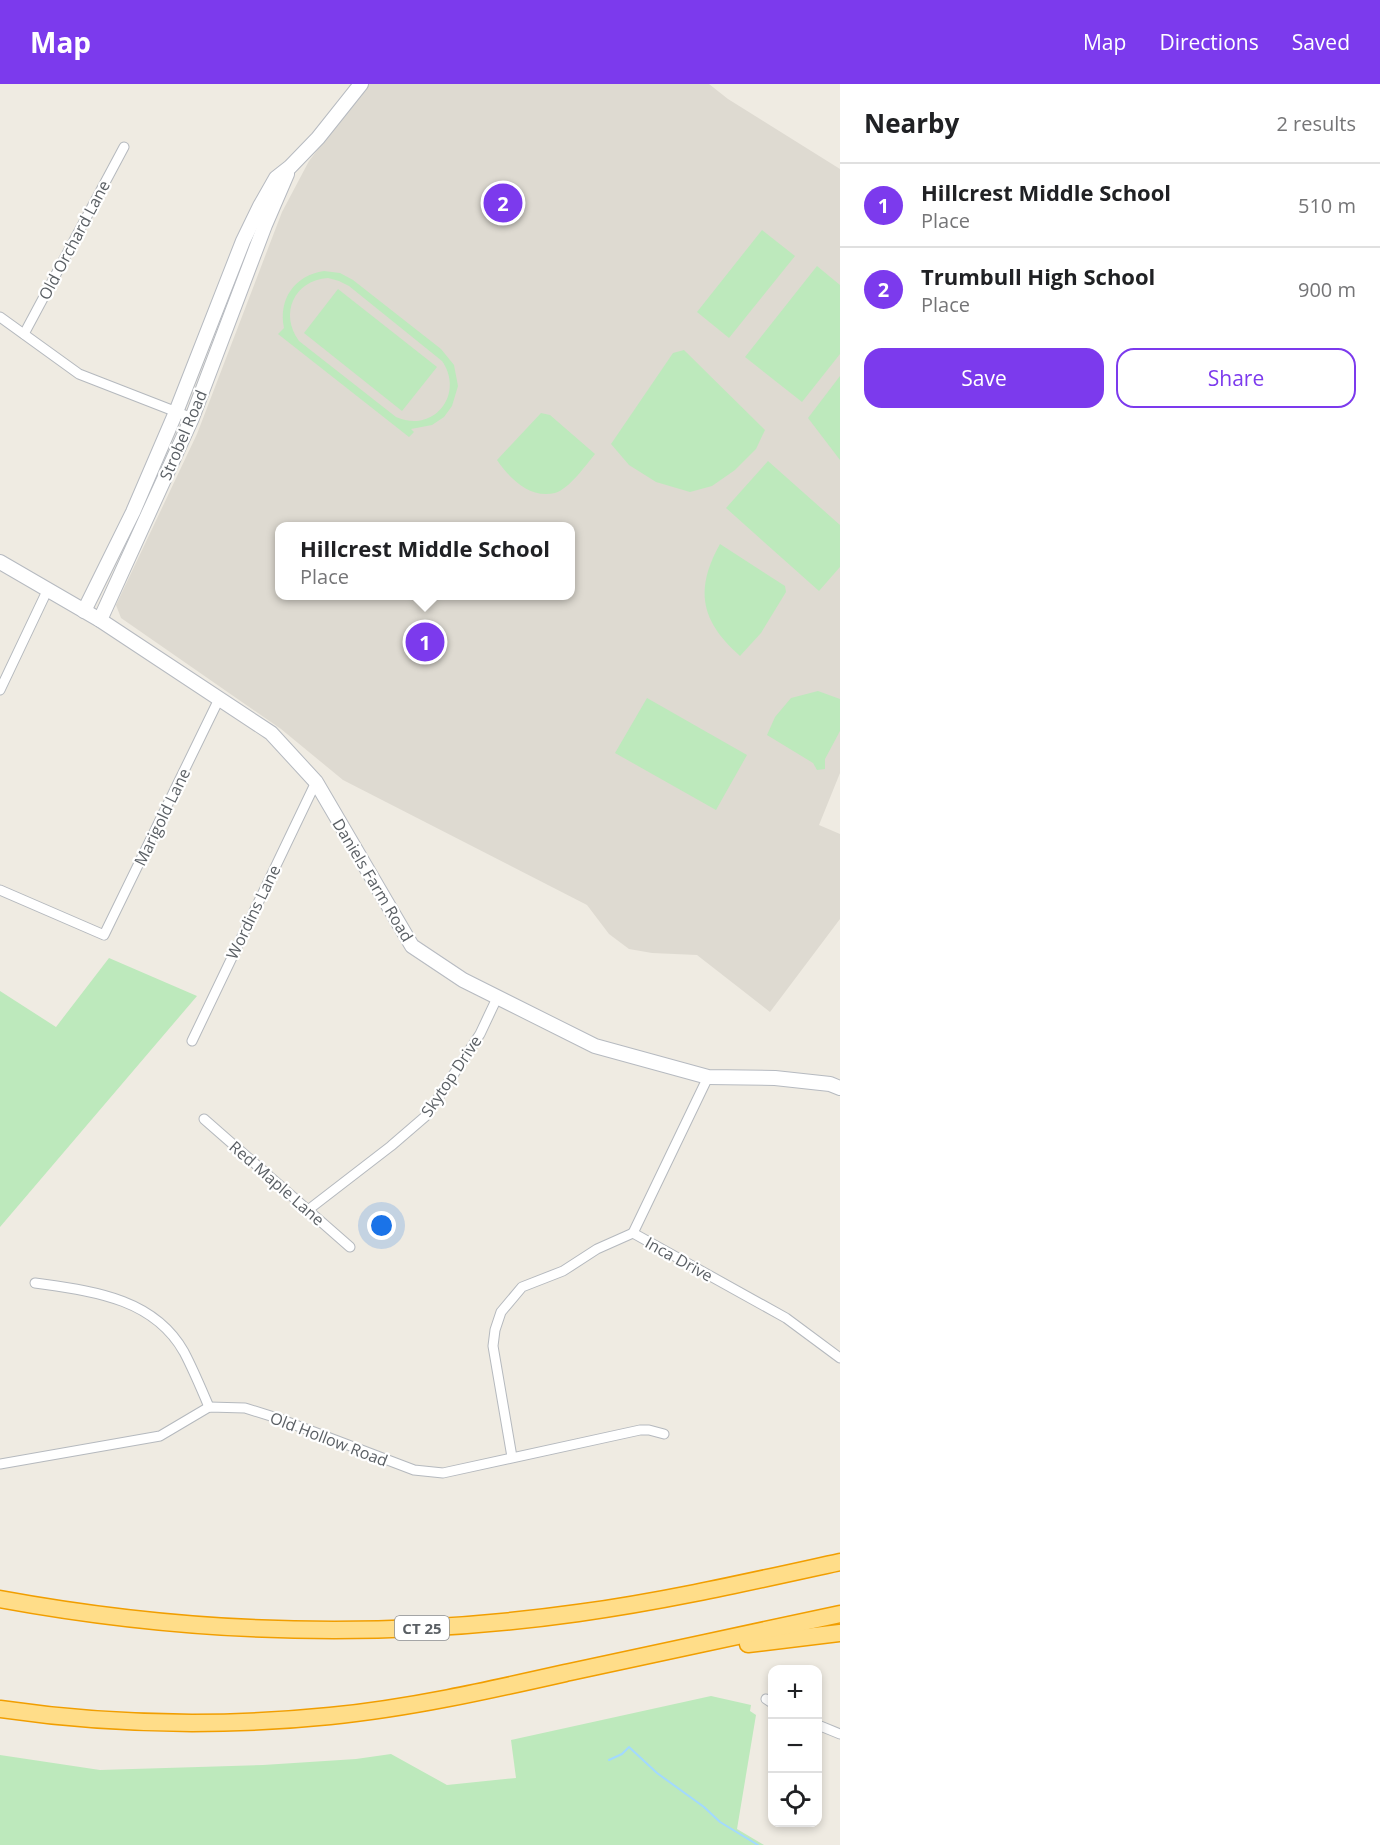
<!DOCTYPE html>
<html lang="en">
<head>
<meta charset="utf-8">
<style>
  body { margin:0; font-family:"Open Sans",sans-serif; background:#f6f6f6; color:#202124 }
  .controls { position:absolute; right:18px; bottom:18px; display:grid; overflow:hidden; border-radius:12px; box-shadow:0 3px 9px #0003 }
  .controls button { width:54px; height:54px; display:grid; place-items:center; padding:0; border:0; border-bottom:2px solid #e0e0e0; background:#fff; color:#202124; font:30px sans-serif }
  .you { position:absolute; left:382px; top:1142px; width:21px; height:21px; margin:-15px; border:4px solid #fff; border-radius:50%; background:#1a73e8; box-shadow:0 0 0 9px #1a73e833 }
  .badge { display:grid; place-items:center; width:39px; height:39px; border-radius:50%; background:#7c3aed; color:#fff; font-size:20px; font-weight:700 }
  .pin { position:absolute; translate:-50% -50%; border:3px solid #fff; box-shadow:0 2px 6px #0006 }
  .popup { position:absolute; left:275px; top:438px; width:300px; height:78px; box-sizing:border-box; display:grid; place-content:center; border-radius:12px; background:#fff; filter:drop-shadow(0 2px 4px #0005); font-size:20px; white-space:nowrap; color:#757577 }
  .popup b { font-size:22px; color:#202124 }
  .popup::after { content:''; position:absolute; left:50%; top:100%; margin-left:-12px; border:12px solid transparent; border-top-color:#fff }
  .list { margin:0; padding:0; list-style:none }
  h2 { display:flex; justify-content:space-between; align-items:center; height:78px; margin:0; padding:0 24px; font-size:26px }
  h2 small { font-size:20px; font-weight:400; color:#757577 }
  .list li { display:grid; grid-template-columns:39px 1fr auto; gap:18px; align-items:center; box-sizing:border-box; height:84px; padding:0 24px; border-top:2px solid #e0e0e0 }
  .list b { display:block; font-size:22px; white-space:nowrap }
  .list p { margin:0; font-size:20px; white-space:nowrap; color:#757577 }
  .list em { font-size:20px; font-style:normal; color:#757577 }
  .actions { display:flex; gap:12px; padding:18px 24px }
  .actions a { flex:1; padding:14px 0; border:2px solid #7c3aed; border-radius:18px; text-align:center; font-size:21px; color:#7c3aed }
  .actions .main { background:#7c3aed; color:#fff }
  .icon { flex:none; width:33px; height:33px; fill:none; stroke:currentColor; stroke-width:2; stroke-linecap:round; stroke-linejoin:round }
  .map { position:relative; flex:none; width:840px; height:1761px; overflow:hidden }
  header { display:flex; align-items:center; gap:36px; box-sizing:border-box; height:84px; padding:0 30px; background:#7c3aed; color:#fff }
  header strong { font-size:28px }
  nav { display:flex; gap:33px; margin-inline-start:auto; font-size:21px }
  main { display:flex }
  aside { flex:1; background:#fff }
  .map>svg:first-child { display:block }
  .education { fill:#dedad1; fill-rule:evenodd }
  .green { fill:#bde9bc; fill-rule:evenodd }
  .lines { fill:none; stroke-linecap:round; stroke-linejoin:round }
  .stream { stroke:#a2d9ff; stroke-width:2 }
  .street-casing { stroke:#b5b9be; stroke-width:11 }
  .secondary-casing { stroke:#b6bac0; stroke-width:16 }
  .highway-casing { stroke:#f19e00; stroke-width:19 }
  .street { stroke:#fff; stroke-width:9 }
  .secondary { stroke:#fff; stroke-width:14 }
  .highway { stroke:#ffdd89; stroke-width:16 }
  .labels { text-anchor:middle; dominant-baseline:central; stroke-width:4.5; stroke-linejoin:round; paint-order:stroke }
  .shield { fill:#fff; stroke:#8c8f92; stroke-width:1.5 }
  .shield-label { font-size:15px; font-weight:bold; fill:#5a5f64 }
  .street-label { font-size:16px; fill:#5a5f64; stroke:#fff }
</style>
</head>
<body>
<header>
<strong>Map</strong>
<nav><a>Map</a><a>Directions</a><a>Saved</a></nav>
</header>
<main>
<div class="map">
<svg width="840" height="1761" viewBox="0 0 840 1761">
  <rect width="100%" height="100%" fill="#efebe2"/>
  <path class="education" d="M367 0H709L728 15 840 85V689L819 741 840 750V835L770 928 697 871 652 869 629 865 609 850 587 821 343 696 281 645 121 534 116 521 197 350 282 128 309 77ZM280 442H570V512H280Z"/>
  <g class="green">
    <polygon points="762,146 795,172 729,254 697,228"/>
    <polygon points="817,182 840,201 840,270 802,318 745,273"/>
    <path d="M324 187 340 189 353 196 441 265 454 281 458 302 452 322 444 333 432 341 411 345 414 348 409 353 278 250 284 244C278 215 295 191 324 187ZM328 194 339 197 349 202 442 277C465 310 434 350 396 333L299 257C279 230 294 196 328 194Z"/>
    <polygon points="338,205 437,283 402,327 304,249"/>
    <polygon points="684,266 765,346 756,365 735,386 712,402 690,408 656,398 629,381 611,360 673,269"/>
    <polygon points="840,292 840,376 808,334"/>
    <path d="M541 329 550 331 595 370C586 381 569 405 555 409 530 415 510 395 497 376Z"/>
    <polygon points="768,377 840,441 840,483 819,507 726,424"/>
    <path d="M720 460 785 502 786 508 761 549 740 572C701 538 694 506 720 460Z"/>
    <polygon points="818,607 840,615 840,647 825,675 825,685 817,686 813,679 767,651 775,633 791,614"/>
    <polygon points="647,614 747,671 716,726 615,669"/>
    <polygon points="109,874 197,912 0,1143 0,907 56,943"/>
    <polygon points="711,1612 751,1621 750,1627 756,1631 737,1745 764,1761 0,1761 0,1671 100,1686 263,1681 356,1675 391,1670 447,1701 516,1694 511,1656"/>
  </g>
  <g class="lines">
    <polyline class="stream" points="609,1676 622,1670 629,1663 657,1689 704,1723 720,1738 758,1761"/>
    <g class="street-casing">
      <g id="street">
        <polyline points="0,233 79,290 192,334"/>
        <polyline points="24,250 124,63"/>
        <polyline points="0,606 47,507"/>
        <polyline points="0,806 104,851 219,615"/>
        <polyline points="192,957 316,698"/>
        <polyline points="204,1035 350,1163"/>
        <polyline points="308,1126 391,1062 427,1031 480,950 497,914"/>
        <polyline points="633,1149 786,1234 840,1274"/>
        <polyline points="633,1149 708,993"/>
        <path d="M35 1199C90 1207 153 1213 184 1268 193 1285 201 1304 209 1323"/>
        <polyline points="512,1373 493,1262 495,1246 501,1228 522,1203 563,1187 597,1165 633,1149"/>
        <polyline points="0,1380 160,1352 209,1323 245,1324 277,1334 414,1386 443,1389 640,1346 649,1346 664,1350"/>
        <polyline points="766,1615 772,1619"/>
        <polyline points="818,1641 840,1650"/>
      </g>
    </g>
    <g class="secondary-casing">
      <g id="secondary">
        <polyline points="0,478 100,536 271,649 316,698 412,862 463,896 595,962 708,993 775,994 830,1000 840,1004"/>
        <polyline points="84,527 133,428 176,328 243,157 260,122 276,94 290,83 318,54 361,0"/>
        <polyline points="100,536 192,334 265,141 287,90"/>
      </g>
    </g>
    <g class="highway-casing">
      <g id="highway">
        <path d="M0 1515C190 1550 386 1556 578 1529 666 1517 753 1497 840 1478"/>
        <polyline points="748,1560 840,1549"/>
        <path d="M0 1625C109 1641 220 1643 330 1632 411 1624 490 1606 570 1588 660 1569 750 1549 840 1530"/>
      </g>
    </g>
    <use href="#street" class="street"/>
    <use href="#secondary" class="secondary"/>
    <use href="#highway" class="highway"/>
  </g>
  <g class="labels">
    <rect class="shield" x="395" y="1532" width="54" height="24" rx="4.5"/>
    <g class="shield-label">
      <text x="422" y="1544">CT 25</text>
    </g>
    <g class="street-label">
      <text transform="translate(74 156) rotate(-62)">Old Orchard Lane</text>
      <text transform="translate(183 351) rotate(-67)">Strobel Road</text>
      <text transform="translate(162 733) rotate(-64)">Marigold Lane</text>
      <text transform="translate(373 796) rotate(59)">Daniels Farm Road</text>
      <text transform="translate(253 828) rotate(-64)">Wordins Lane</text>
      <text transform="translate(451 992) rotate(-56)">Skytop Drive</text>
      <text transform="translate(277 1099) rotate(41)">Red Maple Lane</text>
      <text transform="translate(679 1175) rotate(29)">Inca Drive</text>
      <text transform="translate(329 1355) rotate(21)">Old Hollow Road</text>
    </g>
  </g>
</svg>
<div class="controls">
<button>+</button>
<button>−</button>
<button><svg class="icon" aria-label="locate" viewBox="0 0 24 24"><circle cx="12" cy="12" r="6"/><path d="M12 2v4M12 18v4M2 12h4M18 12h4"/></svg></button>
</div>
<div class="you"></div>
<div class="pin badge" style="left:425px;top:558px">1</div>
<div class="popup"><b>Hillcrest Middle School</b>Place</div>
<div class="pin badge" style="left:503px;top:119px">2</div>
</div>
<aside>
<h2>Nearby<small>2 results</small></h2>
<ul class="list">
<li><span class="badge">1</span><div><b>Hillcrest Middle School</b><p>Place</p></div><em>510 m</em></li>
<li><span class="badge">2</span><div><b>Trumbull High School</b><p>Place</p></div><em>900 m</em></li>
</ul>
<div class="actions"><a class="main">Save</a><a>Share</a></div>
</aside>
</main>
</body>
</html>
